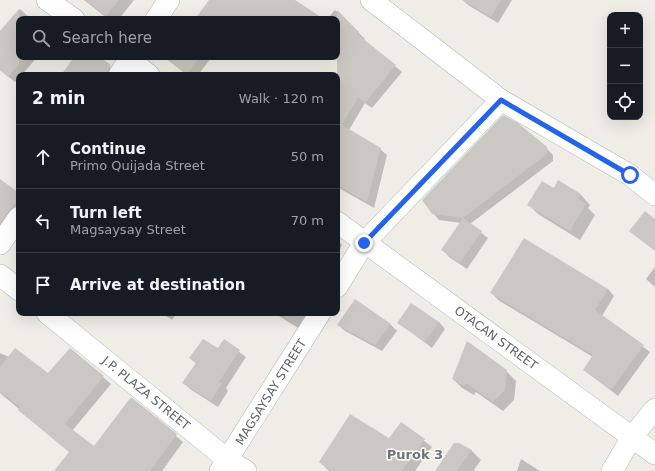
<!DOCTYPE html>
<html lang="en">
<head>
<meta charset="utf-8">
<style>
  body { margin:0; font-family:"DejaVu Sans",sans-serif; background:#242831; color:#f1f3f6 }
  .controls { position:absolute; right:12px; top:12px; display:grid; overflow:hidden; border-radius:8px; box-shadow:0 4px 16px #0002 }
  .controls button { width:36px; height:36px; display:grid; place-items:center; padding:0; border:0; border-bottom:1px solid #363941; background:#171b24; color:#f1f3f6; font:20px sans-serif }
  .stop { position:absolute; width:12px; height:12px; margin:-9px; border:3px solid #2563eb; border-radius:50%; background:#fff }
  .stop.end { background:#2563eb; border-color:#fff; box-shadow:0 1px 4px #0008 }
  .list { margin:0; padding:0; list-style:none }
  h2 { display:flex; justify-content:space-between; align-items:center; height:52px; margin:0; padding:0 16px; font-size:17px }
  h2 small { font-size:13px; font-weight:400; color:#9ea1a6 }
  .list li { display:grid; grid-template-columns:26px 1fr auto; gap:12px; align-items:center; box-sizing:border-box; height:64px; padding:0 16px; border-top:1px solid #363941 }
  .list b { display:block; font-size:15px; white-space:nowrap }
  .list p { margin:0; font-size:13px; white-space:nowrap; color:#9ea1a6 }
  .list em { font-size:13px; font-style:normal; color:#9ea1a6 }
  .icon { flex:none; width:22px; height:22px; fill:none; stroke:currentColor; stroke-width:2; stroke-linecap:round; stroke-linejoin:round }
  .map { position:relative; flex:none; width:655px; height:471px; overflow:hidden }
  .search { position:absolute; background:#171b24; box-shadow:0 4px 16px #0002; left:16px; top:16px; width:324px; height:44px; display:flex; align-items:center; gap:10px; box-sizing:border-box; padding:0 14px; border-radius:8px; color:#9ea1a6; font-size:15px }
  .panel { position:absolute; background:#171b24; box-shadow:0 4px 16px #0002; left:16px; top:72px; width:324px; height:244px; border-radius:8px }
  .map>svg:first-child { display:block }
  .shadow { fill:#0003 }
  .building { fill:#cbc8c3 }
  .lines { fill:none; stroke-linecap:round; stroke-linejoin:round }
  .street-casing { stroke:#b3b6ba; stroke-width:22 }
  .street { stroke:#fff; stroke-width:21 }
  .route { stroke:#2563eb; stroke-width:5 }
  .labels { text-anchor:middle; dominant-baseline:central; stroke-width:3; stroke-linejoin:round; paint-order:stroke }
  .street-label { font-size:12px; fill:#5e6165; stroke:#fff }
  .neighbourhood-label { font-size:13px; font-weight:bold; fill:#6f7377; stroke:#fff }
</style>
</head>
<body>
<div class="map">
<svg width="655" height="471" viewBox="0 0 655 471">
  <rect width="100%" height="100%" fill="#efede6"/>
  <g class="shadow">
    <polygon points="84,0 134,0 119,19 108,19"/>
    <polygon points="463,0 512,0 498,23 468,5"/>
    <polygon points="20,9 31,19 19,19 19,57 37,57 22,75 19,75 19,78 15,82 0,70 0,32"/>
    <polygon points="335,10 365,39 364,40 402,72 372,108 365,103 349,130 380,149 387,155 374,208 337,187 337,77 344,66 334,57 337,57 337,19 327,19"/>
    <polygon points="76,57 98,57 117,73 115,75 62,75"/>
    <polygon points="164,57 209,57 211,58 198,75 187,75"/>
    <polygon points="546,148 553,155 553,161 470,224 488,238 467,269 449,257 443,250 461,223 439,220 433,213"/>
    <polygon points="0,180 19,194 19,214 0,240"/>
    <polygon points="559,182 581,195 590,205 588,208 595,215 580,240 538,214 529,205 554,189"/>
    <polygon points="337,234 338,240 342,245 337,256"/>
    <polygon points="655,267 655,287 646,279"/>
    <polygon points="608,289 614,296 602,316 650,352 618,396 584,370 593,357 498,300 492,293"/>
    <polygon points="162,313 177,313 172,320"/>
    <polygon points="274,313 311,313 303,331"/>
    <polygon points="439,322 445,329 432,348 399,323"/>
    <polygon points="390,324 397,331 382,351 345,331 338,325"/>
    <polygon points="224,341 246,357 226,388 228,391 218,407 190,389 184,383 196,364 191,358 218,350"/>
    <polygon points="70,349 111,384 72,431 94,448 131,398 183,442 162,471 150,471 144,467 141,471 55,471 70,452 0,393 0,353 49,375"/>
    <polygon points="506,371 516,381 514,400 503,411 476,392 474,395 462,388 453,379"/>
    <polygon points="401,423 432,447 415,471 329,471 320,462 389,439"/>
    <polygon points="471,450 481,460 474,470 475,471 437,471"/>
    <polygon points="521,459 540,471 517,471"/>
  </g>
  <g class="building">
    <polygon points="85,0 119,0 106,16"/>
    <polygon points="209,0 295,0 324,19 195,19"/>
    <polygon points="462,0 501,0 491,17"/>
    <polygon points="19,9 19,64 8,77 0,70 0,31"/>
    <polygon points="337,10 359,32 357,34 396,65 365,103 358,97 342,125 381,148 367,202 337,185"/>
    <polygon points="74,57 100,57 111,65 105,75 61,75"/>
    <polygon points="164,57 200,57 187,74"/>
    <polygon points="503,115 518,123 547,147 547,154 463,218 432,214 422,200"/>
    <polygon points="0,179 19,193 19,198 0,223"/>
    <polygon points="558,180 581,194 578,199 586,204 570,231 527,205 542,181 554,188"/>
    <polygon points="645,211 655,219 655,251 629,231"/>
    <polygon points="463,218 482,231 460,263 441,250"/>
    <polygon points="524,238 608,289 595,310 644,345 611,390 583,370 593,355 490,293"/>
    <polygon points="355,299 391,324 375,345 337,325"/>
    <polygon points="411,303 439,322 425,342 397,323"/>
    <polygon points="203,339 218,348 224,339 240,350 219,382 222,383 211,401 182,383 196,363 189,358"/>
    <polygon points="467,341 507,370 505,390 493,402 466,383 464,386 452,379"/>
    <polygon points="15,348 48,373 70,348 104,376 65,424 94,446 131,397 177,434 150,471 54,471 69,452 18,410 20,407 0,392 0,367"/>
    <polygon points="350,414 389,438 401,422 425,439 402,471 331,471 319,462"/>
    <polygon points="454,443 459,443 472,450 457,471 435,471"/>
  </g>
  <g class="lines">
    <g class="street-casing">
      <g id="street">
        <polyline points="47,0 74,19"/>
        <polyline points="371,0 501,100 630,175 655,195"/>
        <polyline points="156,19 169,0"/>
        <polyline points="126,57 149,75"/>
        <polyline points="119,75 131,57"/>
        <polyline points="337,222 655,454"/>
        <polyline points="0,244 19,217"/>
        <polyline points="0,275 19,290"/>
        <polyline points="337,287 364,243 501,100"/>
        <polyline points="47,313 228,460 246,471"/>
        <polyline points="220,471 320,313"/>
        <polyline points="612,471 632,437 655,409"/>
      </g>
    </g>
    <use href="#street" class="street"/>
  </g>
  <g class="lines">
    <polyline class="route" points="364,243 501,100 630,175"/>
  </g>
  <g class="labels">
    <g class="street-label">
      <text transform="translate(496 338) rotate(36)">OTACAN STREET</text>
      <text transform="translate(271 392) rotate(-58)">MAGSAYSAY STREET</text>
      <text transform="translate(146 393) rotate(39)">J.P. PLAZA STREET</text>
    </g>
    <g class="neighbourhood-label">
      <text x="415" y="454">Purok 3</text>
    </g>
  </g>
</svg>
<div class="controls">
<button>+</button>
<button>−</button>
<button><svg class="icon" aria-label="locate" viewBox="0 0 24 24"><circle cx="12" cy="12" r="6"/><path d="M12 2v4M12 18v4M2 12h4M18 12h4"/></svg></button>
</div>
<div class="stop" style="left:630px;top:175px"></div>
<div class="stop end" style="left:364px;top:243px"></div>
<div class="search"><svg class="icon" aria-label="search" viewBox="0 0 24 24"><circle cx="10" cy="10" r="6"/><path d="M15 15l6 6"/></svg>Search here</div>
<section class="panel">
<h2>2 min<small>Walk · 120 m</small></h2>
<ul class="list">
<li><svg class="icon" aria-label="ahead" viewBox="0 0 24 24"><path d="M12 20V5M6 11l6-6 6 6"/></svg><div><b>Continue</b><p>Primo Quijada Street</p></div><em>50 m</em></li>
<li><svg class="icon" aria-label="left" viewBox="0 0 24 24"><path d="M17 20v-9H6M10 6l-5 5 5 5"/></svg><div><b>Turn left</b><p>Magsaysay Street</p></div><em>70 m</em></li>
<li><svg class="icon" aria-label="arrive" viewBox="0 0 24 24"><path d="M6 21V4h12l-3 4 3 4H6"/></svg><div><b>Arrive at destination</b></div></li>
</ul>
</section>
</div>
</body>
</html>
